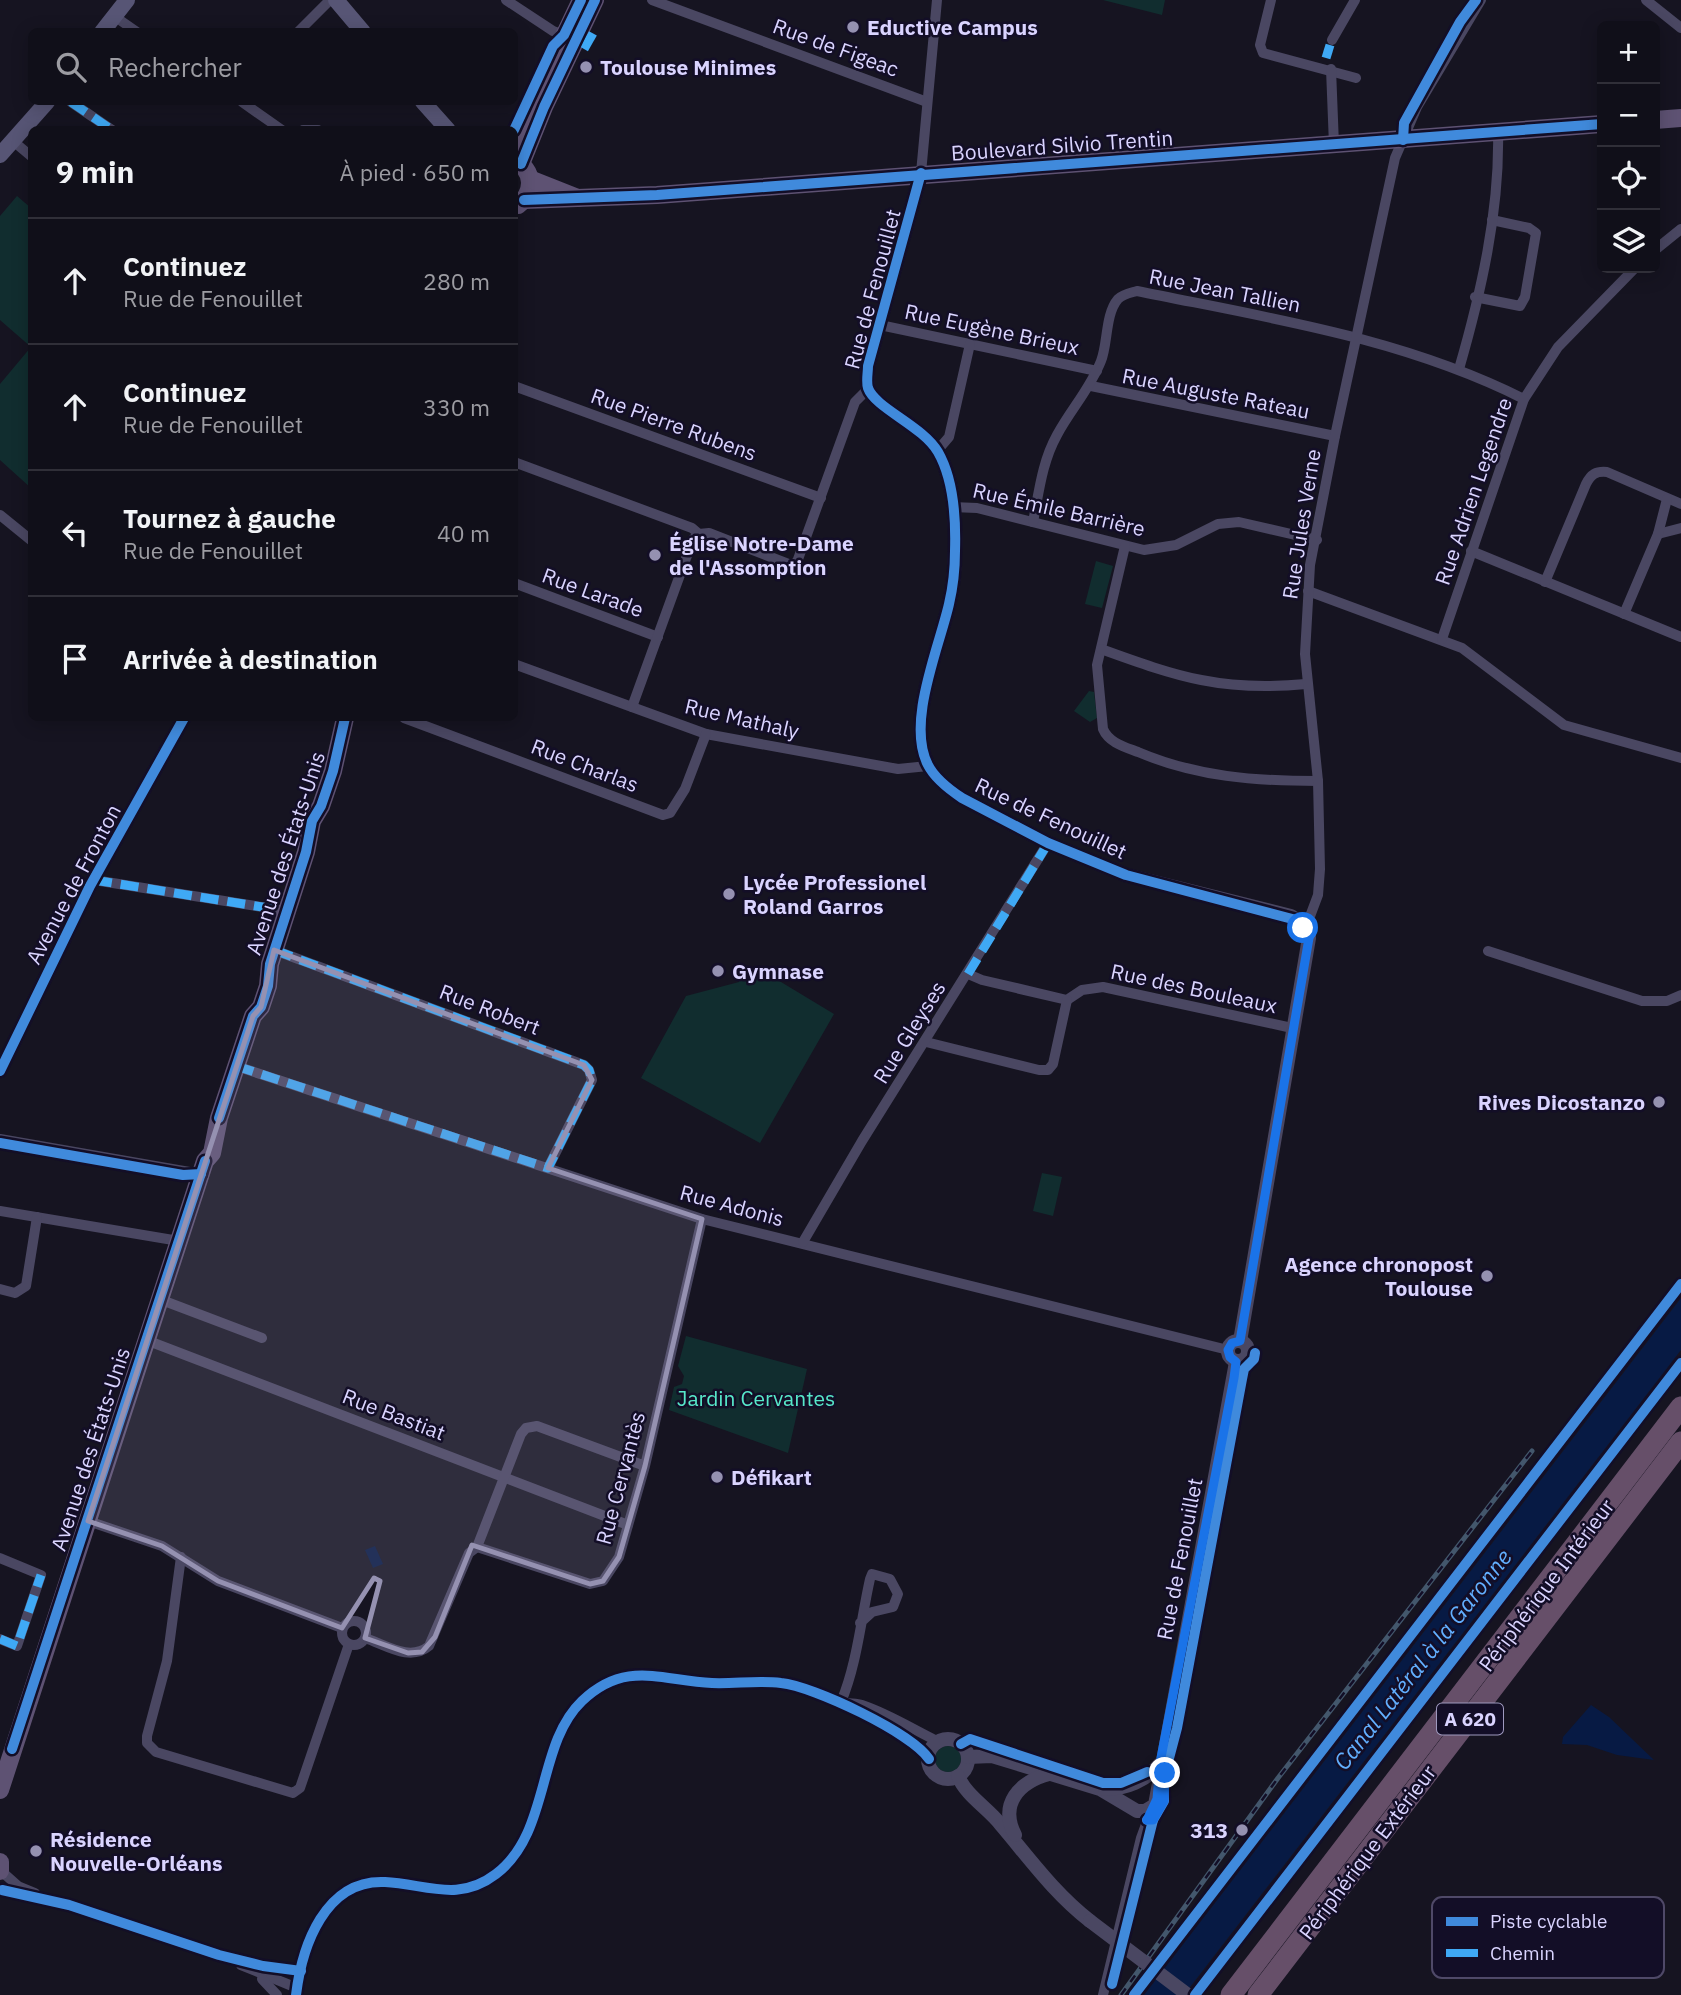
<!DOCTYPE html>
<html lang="fr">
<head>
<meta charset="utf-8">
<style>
  body { margin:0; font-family:"IBM Plex Sans",sans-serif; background:#1e1d26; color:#f1f3f6 }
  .controls { position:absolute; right:21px; top:21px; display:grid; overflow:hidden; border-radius:10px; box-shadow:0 4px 18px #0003 }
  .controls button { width:63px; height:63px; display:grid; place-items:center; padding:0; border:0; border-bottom:2px solid #302f38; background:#100f19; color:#f1f3f6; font:35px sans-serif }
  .stop { position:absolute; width:21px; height:21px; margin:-16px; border:5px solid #1a73e8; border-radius:50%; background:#fff }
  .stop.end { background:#1a73e8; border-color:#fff; box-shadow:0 2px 7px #0008 }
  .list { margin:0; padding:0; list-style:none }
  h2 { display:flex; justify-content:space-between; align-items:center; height:91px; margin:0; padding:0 28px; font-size:30px }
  h2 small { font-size:23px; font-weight:400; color:#9c9ca2 }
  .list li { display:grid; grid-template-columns:46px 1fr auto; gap:21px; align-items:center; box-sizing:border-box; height:126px; padding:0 28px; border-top:2px solid #302f38 }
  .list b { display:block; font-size:26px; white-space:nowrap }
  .list p { margin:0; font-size:23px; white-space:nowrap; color:#9c9ca2 }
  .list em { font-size:23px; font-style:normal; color:#9c9ca2 }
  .icon { flex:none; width:38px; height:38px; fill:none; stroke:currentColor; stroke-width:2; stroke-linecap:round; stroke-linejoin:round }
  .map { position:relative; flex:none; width:1681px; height:1995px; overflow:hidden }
  .search { position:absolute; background:#100f19; box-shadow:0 4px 18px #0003; left:28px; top:28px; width:490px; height:77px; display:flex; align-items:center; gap:18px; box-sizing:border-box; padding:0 24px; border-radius:10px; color:#9c9ca2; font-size:26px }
  .panel { position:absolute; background:#100f19; box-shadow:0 4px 18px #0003; left:28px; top:126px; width:490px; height:595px; border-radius:10px }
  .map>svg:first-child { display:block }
  .green { fill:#112d2f }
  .water { fill:#071a44 }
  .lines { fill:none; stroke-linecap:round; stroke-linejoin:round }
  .minor { stroke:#4a4762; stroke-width:10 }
  .tertiary { stroke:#4a4762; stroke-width:14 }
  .secondary { stroke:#575575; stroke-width:16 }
  .primary { stroke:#5e5273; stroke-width:18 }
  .motorway { stroke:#664f69; stroke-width:21 }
  .rail-casing { stroke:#43576c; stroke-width:5 }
  .rail { stroke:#130e27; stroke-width:2.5; stroke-dasharray:8; stroke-linecap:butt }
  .tertiary-bridge { stroke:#4a4762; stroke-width:14 }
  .quiet { stroke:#3fa9f5; stroke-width:9; stroke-dasharray:18 9; stroke-linecap:butt }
  .cycleway-casing { stroke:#130e27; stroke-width:15 }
  .cycleway { stroke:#408adc; stroke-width:10 }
  .route { stroke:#1a73e8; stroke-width:9 }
  .marked { fill:#9591b1; fill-opacity:0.2; stroke:#9591b1; stroke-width:5; stroke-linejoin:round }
  .poi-dot { fill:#9591b1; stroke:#130e27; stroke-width:2.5 }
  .labels { text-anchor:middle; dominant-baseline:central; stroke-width:5; stroke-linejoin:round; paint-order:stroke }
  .shield { fill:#130e27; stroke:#9e99be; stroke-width:2 }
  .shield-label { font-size:19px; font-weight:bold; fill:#dad4ff }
  .poi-label { font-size:21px; font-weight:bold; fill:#dad4ff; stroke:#130e27; text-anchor:start }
  .street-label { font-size:21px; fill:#dad4ff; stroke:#130e27 }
  .park-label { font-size:21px; fill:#57e8ca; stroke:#130e27 }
  .water-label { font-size:23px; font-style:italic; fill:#62afff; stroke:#130e27 }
  .key { fill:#130e27; stroke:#4f4968; stroke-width:2 }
  .key-label { font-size:19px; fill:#dad4ff }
</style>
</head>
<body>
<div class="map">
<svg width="1681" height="1995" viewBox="0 0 1681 1995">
  <rect width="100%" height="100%" fill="#161421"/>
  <g class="green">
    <polygon points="1103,0 1165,0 1162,15"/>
    <polygon points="17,196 31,208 31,488 0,460 0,384 31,347 0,320 0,216"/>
    <polygon points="1096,561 1113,566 1102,608 1085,604"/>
    <polygon points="1089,691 1094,692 1097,718 1090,722 1074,711"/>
    <polygon points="758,968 834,1014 760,1143 641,1078 686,996 739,982 738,977"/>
    <polygon points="1042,1173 1062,1177 1053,1216 1033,1211"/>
    <polygon points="686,1336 807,1369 788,1453 669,1410 674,1387 682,1384 684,1376 678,1366"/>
    <circle cx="948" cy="1759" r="13"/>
  </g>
  <g class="water">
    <polygon points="1681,1298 1681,1350 1184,1995 1144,1995"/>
    <polygon points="375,1546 383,1564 373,1568 365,1550"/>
    <polygon points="1591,1705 1609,1717 1654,1760 1617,1755 1587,1745 1562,1744 1563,1737"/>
  </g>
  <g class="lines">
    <g class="minor">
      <polyline points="506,0 553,31 567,36"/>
      <polyline points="652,0 927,102"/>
      <polyline points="1271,0 1260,45 1263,53 1356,78"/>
      <polyline points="1646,0 1681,28"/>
      <polyline points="114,16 137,32"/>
      <polyline points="298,32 330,0"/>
      <polyline points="1332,40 1355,0"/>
      <polyline points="1331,69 1334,145"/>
      <polyline points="71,102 112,130"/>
      <polyline points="242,102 282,130"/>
      <polyline points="303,130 318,130"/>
      <polyline points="13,141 32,157"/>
      <polyline points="921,173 937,0"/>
      <polyline points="1655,250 1681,229"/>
      <polyline points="1475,297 1520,306 1525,297 1536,233 1529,228 1492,220"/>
      <polyline points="880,325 1097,371"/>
      <path d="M1459 369C1481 293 1500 210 1498 131"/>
      <polyline points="514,386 821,498"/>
      <polyline points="1091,386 1335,436"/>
      <polyline points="937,451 949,437 970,344"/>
      <polyline points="514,462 692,528 699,534"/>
      <polyline points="952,507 977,508 1144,550 1176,545 1218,524 1239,522 1317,540"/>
      <polyline points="0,515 32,541"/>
      <path d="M1033 522C1039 492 1042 462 1057 435 1071 409 1090 389 1101 361 1108 344 1105 314 1118 299 1123 294 1130 293 1137 291 1269 318 1403 338 1524 399"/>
      <polyline points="1658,534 1681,528"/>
      <path d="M1125 546 1097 665 1103 729C1109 743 1125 747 1138 752 1197 777 1255 781 1318 781"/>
      <polyline points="1471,551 1681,637"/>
      <path d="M1545 582 1586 484C1591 474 1596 471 1607 472L1681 504"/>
      <polyline points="514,583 658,637"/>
      <polyline points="1308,591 1462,648 1564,725 1681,758"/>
      <polyline points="1624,614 1658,534 1667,499"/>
      <polyline points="1442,639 1524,399 1558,347 1635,268"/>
      <path d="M1101 649C1178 677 1223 692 1306 684"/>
      <polyline points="514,664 706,734 898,769 928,766"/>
      <polyline points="632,707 693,539 699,534 709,533 791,565 797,562 855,402 868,389"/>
      <polyline points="404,718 663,815 670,813 685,789 706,734"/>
      <polyline points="94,880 287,911"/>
      <polyline points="1309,919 1318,895 1320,869 1318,781 1305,654 1310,565 1335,436 1395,158 1417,107 1481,0"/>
      <polyline points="274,950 584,1065 589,1070 592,1080 548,1168"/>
      <polyline points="1488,951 1642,1001 1667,1001 1681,995"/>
      <polyline points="968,974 982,980 1067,1000 1082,990 1103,987 1292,1028"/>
      <polyline points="926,1042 1039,1070 1048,1070 1053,1064 1067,1000"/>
      <polyline points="236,1066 702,1219 1228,1350"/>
      <polyline points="0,1139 201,1174"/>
      <polyline points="0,1211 179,1241"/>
      <polyline points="803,1242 862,1141 1048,843"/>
      <polyline points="0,1289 15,1293 26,1286 37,1217"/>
      <polyline points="159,1299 262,1338"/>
      <polyline points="146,1340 628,1525"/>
      <polyline points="645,1466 537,1426 526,1428 521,1434 477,1547 590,1584 603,1581 619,1557 645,1466 702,1219"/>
      <polyline points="88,1521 162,1546 218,1581 342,1628"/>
      <polyline points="181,1557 167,1661 147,1736 147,1743 156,1752 293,1793 300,1788 349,1644"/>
      <polyline points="0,1558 41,1575 17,1646 0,1639"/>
      <circle cx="354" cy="1633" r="12"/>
      <path d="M365 1638C386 1645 410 1662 429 1646L469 1553 477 1547"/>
      <path d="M841 1702C857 1664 861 1619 870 1579L872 1574 890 1579 898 1594 893 1607 872 1612 860 1623"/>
      <polyline points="846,1704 920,1747 929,1759"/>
      <polyline points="0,1870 18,1886 35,1893"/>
      <polyline points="0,1890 69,1905 219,1955 263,1966 301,1971"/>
      <polyline points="241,1965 297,1988"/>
      <polyline points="262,1979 277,1995"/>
      <path d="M296 1995C303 1939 329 1877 395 1883 431 1886 452 1899 488 1880 542 1851 541 1771 567 1722 582 1695 613 1674 644 1674 667 1673 690 1683 712 1683 735 1684 758 1680 781 1683 802 1685 822 1696 842 1702 848 1704 856 1703 862 1705 889 1714 914 1730 939 1742"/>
      <polyline points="1103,1995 1141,1838 1152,1808"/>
    </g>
    <g class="tertiary">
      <path d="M921 173 868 366C868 373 866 381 868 388 875 408 923 426 938 452 954 480 956 519 955 551 955 568 953 587 949 604 939 648 906 723 928 765 935 779 950 790 962 798L1048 843 1126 875 1291 916 1307 927"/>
      <polyline points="0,1071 90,886 184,718"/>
      <circle cx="1238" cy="1351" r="10"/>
      <polyline points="1240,1341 1309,938 1307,927 1310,923"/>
      <circle cx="948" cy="1759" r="20"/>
      <polyline points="968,1757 992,1756 1100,1789 1137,1811 1145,1811 1155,1805 1236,1362"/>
      <path d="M958 1776C966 1796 988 1808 1001 1825 1030 1859 1054 1893 1090 1921"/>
      <path d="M1105 1789C1126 1789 1146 1781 1160 1764"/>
      <path d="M1015 1835C999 1804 1019 1782 1049 1774"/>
    </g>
    <g class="secondary">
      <polyline points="336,0 363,32"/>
      <polyline points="102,32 127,0"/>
      <polyline points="423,102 448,130"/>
      <polyline points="0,155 47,102"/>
    </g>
    <g class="primary">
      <polyline points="1655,120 1681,118"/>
      <polyline points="514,142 581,0"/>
      <path d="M514 160C534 170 535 192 518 205"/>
      <polyline points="521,164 544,107 595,0"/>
      <polyline points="530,179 578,198"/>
      <polyline points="524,200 657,195 1602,124"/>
      <polyline points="0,1790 205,1161 212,1153 219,1118 253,1016 261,1007 268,986 270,964 306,852 312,821 321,806 333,771 345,718"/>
      <polyline points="0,1862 0,1871"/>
    </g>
    <g class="motorway">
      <polyline points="1231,1995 1681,1407"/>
      <polyline points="1258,1995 1681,1442"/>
    </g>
    <g class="rail-casing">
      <polyline id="rail" points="1121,1995 1278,1778 1532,1451"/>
    </g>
    <use href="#rail" class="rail"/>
    <polyline class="tertiary-bridge" points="1090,1921 1188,1995"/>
    <g class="quiet">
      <polyline points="584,49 596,28"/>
      <polyline points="1326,58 1330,45"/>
      <polyline points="71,102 112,130"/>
      <polyline points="94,880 287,911"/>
      <polyline points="968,974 1048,843"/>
      <polyline points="236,1066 548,1168 592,1080 589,1070 584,1065 274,950"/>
      <polyline points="0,1639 17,1646 41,1575"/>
    </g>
    <g class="cycleway-casing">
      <g id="cycleway">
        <polyline points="514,130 553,46 564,35 581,0"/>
        <polyline points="1403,140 1404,123 1460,22 1476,0"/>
        <polyline points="521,164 544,107 595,0"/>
        <path d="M921 173 868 366C868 373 866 381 868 388 875 408 923 426 938 452 954 480 956 519 955 551 955 568 953 587 949 604 939 648 906 723 928 765 935 779 950 790 962 798L1048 843 1126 875 1300 921"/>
        <polyline points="524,200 657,195 1602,124"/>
        <polyline points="0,1071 90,886 184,718"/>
        <polyline points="219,1118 253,1016 261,1007 268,986 270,964 306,852 312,821 321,806 333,771 345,718"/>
        <polyline points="0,1143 183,1175 201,1174"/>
        <polyline points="961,1744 970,1739 1103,1783 1121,1783 1147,1772"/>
        <polyline points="12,1749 205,1161"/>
        <polyline points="1153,1820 1164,1801 1163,1781 1177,1728 1242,1379 1244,1369 1254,1359 1255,1353"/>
        <polyline points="2,1890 69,1905 219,1955 263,1966 301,1971"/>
        <polyline points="1112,1984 1153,1820 1147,1820"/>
        <path d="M296 1995C302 1946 325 1879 385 1882 426 1884 458 1903 496 1874 551 1832 536 1745 582 1701 626 1659 662 1681 712 1683 735 1684 758 1680 781 1683 813 1686 912 1733 929 1759"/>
        <polyline points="1134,1995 1681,1284"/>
        <polyline points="1195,1995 1681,1363"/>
      </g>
    </g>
    <use href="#cycleway" class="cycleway"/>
  </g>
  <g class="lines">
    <polyline class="route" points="1165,1773 1164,1801 1153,1820 1147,1820 1157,1799 1160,1763 1234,1378 1236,1362 1230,1357 1228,1350 1232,1343 1240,1341 1309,938 1307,928 1303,928"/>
  </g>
  <path class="marked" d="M274 950 584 1065 592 1080 548 1168 702 1219 645 1466 619 1557 603 1581 590 1584 472 1545 435 1637 422 1652 408 1653 365 1638 380 1581 374 1578 342 1628 218 1581 162 1546 88 1521 253 1016 261 1007Z"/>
  <g class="poi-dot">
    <circle cx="853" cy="27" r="7"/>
    <circle cx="586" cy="67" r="7"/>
    <circle cx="655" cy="555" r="7"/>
    <circle cx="729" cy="894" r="7"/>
    <circle cx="718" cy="971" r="7"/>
    <circle cx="1659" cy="1102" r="7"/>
    <circle cx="1487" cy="1276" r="7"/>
    <circle cx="717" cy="1477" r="7"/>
    <circle cx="1242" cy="1830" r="7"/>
    <circle cx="36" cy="1851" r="7"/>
  </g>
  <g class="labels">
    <rect class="shield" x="1437" y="1703.5" width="66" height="31" rx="5"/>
    <g class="shield-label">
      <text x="1470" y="1719">A 620</text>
    </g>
    <g class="poi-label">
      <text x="867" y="27">Eductive Campus</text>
      <text x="600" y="67">Toulouse Minimes</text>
      <text x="669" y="543">Église Notre-Dame<tspan x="669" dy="24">de l'Assomption</tspan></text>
      <text x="743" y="882">Lycée Professionel<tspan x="743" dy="24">Roland Garros</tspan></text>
      <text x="732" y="971">Gymnase</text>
      <text x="1645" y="1102" text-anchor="end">Rives Dicostanzo</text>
      <text x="1473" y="1264" text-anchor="end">Agence chronopost<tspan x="1473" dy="24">Toulouse</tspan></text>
      <text x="731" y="1477">Défikart</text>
      <text x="1228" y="1830" text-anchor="end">313</text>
      <text x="50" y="1839">Résidence<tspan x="50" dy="24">Nouvelle-Orléans</tspan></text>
    </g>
    <g class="street-label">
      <text transform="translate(836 47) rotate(20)">Rue de Figeac</text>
      <text transform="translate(1062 145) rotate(-4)">Boulevard Silvio Trentin</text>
      <text transform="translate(872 289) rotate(-75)">Rue de Fenouillet</text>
      <text transform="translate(1225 290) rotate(11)">Rue Jean Tallien</text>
      <text transform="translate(992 329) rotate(12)">Rue Eugène Brieux</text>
      <text transform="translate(1216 393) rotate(11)">Rue Auguste Rateau</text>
      <text transform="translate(674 424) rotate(20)">Rue Pierre Rubens</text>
      <text transform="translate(1473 491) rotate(-71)">Rue Adrien Legendre</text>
      <text transform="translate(1059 509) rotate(13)">Rue Émile Barrière</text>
      <text transform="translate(1301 524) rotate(-81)">Rue Jules Verne</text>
      <text transform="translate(593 592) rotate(20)">Rue Larade</text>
      <text transform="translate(742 718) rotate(13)">Rue Mathaly</text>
      <text transform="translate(585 765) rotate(21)">Rue Charlas</text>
      <text transform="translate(1051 818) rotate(25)">Rue de Fenouillet</text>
      <text transform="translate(285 853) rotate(-72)">Avenue des États-Unis</text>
      <text transform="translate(73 884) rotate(-62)">Avenue de Fronton</text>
      <text transform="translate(1194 988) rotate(12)">Rue des Bouleaux</text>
      <text transform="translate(490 1009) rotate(21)">Rue Robert</text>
      <text transform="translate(909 1032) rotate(-58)">Rue Gleyses</text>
      <text transform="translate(732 1205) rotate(15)">Rue Adonis</text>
      <text transform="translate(394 1414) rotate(21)">Rue Bastiat</text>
      <text transform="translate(90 1449) rotate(-72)">Avenue des États-Unis</text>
      <text transform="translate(620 1478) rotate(-75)">Rue Cervantès</text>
      <text transform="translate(1179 1559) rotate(-79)">Rue de Fenouillet</text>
      <text transform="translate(1546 1585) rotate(-53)">Périphérique Intérieur</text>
      <text transform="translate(1367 1852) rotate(-53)">Périphérique Extérieur</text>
    </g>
    <g class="park-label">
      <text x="756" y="1398">Jardin Cervantes</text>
    </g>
    <g class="water-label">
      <text transform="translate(1422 1659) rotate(-52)">Canal Latéral à la Garonne</text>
    </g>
  </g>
  <rect x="1432" y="1897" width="232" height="81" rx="10" class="key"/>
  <rect x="1446" y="1917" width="32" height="9" fill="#408adc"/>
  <rect x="1446" y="1949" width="32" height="8" fill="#3fa9f5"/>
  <g class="key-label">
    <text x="1490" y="1928">Piste cyclable</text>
    <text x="1490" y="1960">Chemin</text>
  </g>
</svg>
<div class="controls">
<button>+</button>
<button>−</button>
<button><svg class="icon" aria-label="locate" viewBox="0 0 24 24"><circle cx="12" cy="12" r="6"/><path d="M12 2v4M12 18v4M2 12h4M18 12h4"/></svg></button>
<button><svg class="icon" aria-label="layers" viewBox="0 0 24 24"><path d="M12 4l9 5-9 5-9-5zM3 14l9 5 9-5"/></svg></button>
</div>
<div class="stop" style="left:1303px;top:928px"></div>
<div class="stop end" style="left:1165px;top:1773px"></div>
<div class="search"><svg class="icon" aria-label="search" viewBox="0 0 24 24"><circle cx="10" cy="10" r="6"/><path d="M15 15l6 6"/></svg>Rechercher</div>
<section class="panel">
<h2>9 min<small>À pied · 650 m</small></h2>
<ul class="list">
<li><svg class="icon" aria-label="ahead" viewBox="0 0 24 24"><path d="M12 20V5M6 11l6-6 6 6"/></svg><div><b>Continuez</b><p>Rue de Fenouillet</p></div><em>280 m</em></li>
<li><svg class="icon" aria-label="ahead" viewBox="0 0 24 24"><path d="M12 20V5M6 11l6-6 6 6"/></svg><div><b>Continuez</b><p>Rue de Fenouillet</p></div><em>330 m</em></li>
<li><svg class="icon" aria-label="left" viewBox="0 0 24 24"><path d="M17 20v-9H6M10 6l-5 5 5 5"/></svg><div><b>Tournez à gauche</b><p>Rue de Fenouillet</p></div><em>40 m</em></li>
<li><svg class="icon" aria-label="arrive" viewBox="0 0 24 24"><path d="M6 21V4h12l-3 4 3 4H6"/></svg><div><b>Arrivée à destination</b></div></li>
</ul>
</section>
</div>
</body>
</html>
